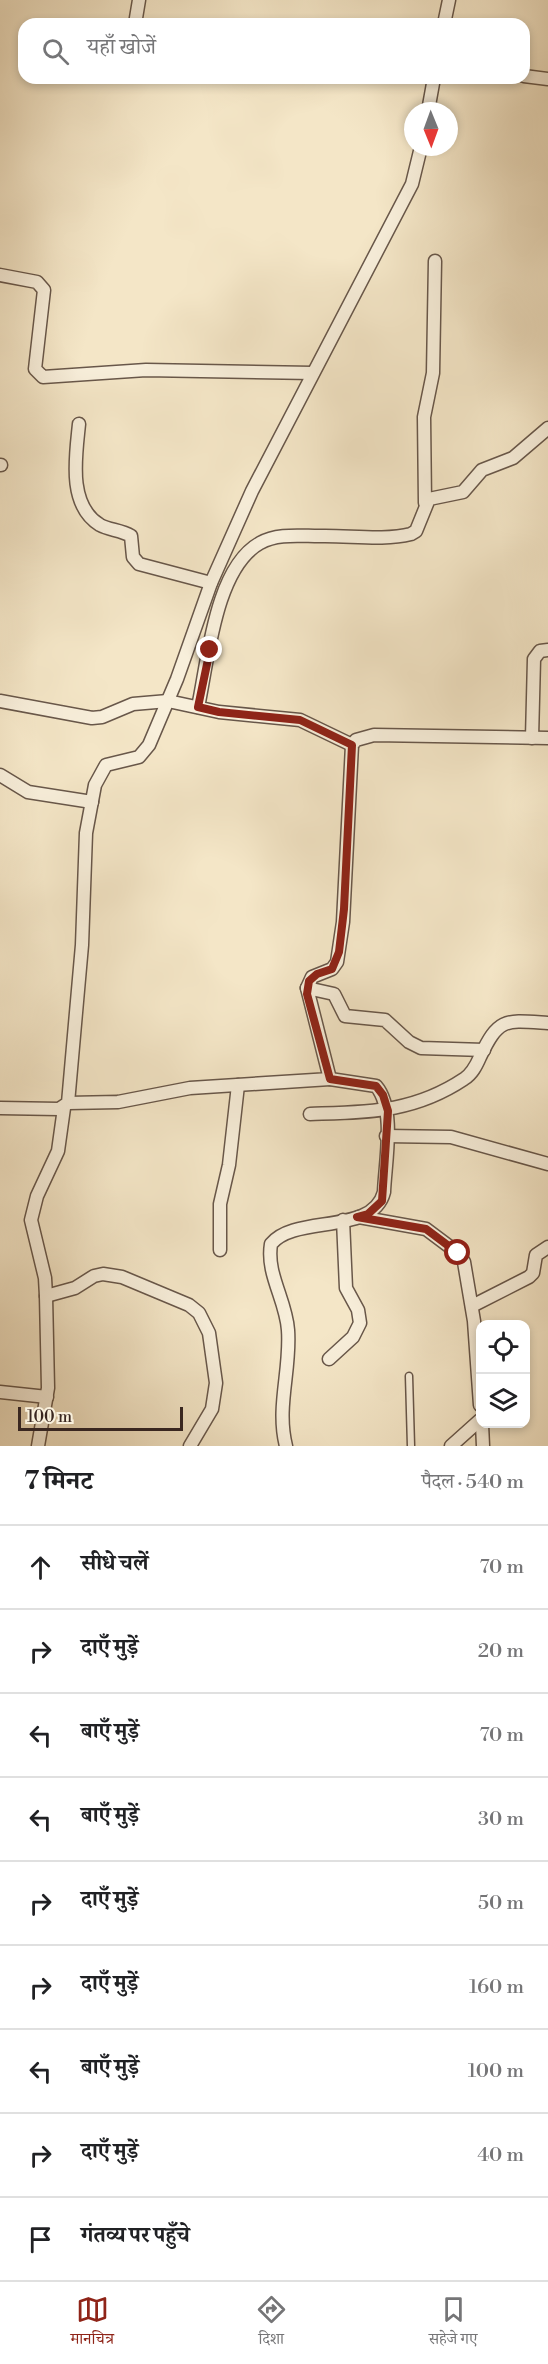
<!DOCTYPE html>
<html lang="hi">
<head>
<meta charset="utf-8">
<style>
  body { margin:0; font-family:"Libre Bodoni","Noto Serif Devanagari",serif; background:#f2f2f2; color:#202124 }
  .controls { position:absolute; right:18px; bottom:18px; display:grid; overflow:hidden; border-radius:12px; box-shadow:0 3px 9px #0003 }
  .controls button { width:54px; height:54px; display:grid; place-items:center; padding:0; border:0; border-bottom:2px solid #e0e0e0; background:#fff; color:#202124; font:30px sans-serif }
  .compass { position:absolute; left:404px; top:102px; width:54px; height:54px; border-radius:50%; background:#fff; box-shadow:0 3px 9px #0003; rotate:179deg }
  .scale { position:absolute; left:18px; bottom:15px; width:165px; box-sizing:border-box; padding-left:6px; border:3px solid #3a2720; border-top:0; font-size:16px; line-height:21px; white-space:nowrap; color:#3a2720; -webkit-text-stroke:4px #f8efdb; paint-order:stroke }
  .stop { position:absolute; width:18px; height:18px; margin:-14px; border:4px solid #8f2418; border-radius:50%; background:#fff }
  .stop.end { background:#8f2418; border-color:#fff; box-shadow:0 2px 6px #0008 }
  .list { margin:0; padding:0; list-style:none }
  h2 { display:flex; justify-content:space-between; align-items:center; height:78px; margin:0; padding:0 24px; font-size:26px }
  h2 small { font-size:20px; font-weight:400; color:#757577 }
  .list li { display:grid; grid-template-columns:39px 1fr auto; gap:18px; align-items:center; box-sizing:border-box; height:84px; padding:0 24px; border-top:2px solid #e0e0e0 }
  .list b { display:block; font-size:22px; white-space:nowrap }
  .list em { font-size:20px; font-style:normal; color:#757577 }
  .icon { flex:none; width:33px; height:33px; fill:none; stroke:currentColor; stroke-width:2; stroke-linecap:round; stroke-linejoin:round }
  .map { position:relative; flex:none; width:548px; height:1446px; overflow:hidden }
  .search { position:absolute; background:#fff; box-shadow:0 3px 9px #0003; left:18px; right:18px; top:18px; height:66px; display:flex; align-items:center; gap:15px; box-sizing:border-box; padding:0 21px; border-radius:18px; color:#757577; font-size:22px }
  .sheet { height:834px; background:#fff }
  nav { display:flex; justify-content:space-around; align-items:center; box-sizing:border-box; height:84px; border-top:2px solid #e0e0e0; background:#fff; font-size:16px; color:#757577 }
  nav a { display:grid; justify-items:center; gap:3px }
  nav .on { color:#8f2418 }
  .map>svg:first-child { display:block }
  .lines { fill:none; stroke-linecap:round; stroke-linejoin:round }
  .service-casing { stroke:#68574a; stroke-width:9 }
  .minor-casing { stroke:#68574a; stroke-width:15 }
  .service { stroke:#f8efdb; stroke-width:6 }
  .minor { stroke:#f8efdb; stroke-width:12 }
  .route { stroke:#8f2418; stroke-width:8 }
</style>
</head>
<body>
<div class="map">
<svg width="548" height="1446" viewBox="0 0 548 1446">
  <rect width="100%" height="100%" fill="#f4e6c7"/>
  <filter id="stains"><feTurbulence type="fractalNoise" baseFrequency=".00333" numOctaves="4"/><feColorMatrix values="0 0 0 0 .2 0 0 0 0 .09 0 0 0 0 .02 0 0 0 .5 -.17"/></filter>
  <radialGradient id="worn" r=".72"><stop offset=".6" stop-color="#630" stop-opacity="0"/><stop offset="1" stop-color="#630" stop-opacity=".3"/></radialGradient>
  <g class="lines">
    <g class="service-casing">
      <polyline id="service" points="409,1376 411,1446"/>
    </g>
    <g class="minor-casing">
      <g id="minor">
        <polyline points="135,24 139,0"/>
        <polyline points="444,24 449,0"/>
        <polyline points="524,76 548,79"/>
        <polyline points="428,111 434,78"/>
        <polyline points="0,275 37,282 44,290 35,369 43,377 146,370 313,373"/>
        <path d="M79 424C76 455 67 505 100 525 109 530 121 530 131 536L133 557 139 564 211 583"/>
        <polyline points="0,465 1,465"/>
        <polyline points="425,503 424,417 433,373 435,261"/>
        <polyline points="0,701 92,718 102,717 133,704 168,701 219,712 300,720 352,745"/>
        <path d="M198 707C208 661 215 568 260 543 277 533 300 536 319 536 348 535 383 541 411 534L416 531 429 499 463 492 482 470 513 458 548 428"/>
        <polyline points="532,738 534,659 540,651 548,650"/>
        <polyline points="0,775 28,792 92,802"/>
        <polyline points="307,988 334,994 345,1016 385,1020 409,1042 421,1048 484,1050"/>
        <polyline points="68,1103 118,1102 190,1088 330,1079 307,988 312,977 332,969 337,962 343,922 352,745 356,740 374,735 548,738"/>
        <polyline points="0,1108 59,1109 68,1103 82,945 86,833 95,785 106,765 139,757 149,745 177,679 211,583 252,491 412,184 421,147"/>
        <path d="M310 1114C367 1112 413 1113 464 1079 472 1074 476 1066 480 1057 499 1017 505 1020 548 1023"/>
        <polyline points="386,1136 451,1137 548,1164"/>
        <polyline points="359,1217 426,1229 458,1253 464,1262 474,1321 480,1405"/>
        <polyline points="220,1250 220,1204 229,1165 238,1085"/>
        <polyline points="46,1296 75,1288 94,1276 103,1274 122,1277 189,1305 199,1313 209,1333 216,1383 212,1409 190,1446"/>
        <polyline points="472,1306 529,1277 533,1273 536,1255 548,1247"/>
        <polyline points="329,1359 353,1337 360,1323 358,1310 346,1288 343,1220"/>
        <polyline points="0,1392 47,1397"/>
        <polyline points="482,1424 483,1446"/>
        <polyline points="38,1446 48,1388 46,1296 45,1278 31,1220 37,1196 58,1151 64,1108"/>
        <path d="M286 1446C276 1407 291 1370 288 1330 286 1300 266 1274 271 1244 295 1214 373 1236 384 1192 385 1163 396 1109 376 1086L330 1079"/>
        <polyline points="451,1446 480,1420"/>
      </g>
    </g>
    <use href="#service" class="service"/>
    <use href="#minor" class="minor"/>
  </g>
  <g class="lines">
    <polyline class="route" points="210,650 198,707 219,712 300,720 352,745 344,909 339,952 332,969 317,974 309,981 307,994 330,1079 376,1086 383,1095 388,1111 382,1201 368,1214 357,1217 426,1229 458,1253"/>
  </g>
  <rect width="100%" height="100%" filter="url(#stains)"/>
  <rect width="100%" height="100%" fill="url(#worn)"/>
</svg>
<div class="controls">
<button><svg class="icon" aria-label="locate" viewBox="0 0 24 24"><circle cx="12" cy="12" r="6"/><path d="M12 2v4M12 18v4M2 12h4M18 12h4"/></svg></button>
<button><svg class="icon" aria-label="layers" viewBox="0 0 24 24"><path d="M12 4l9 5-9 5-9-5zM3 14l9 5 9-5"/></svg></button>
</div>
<svg class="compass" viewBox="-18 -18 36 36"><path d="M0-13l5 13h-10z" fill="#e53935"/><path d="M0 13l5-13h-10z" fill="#757577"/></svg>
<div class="scale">100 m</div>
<div class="stop" style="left:458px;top:1253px"></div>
<div class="stop end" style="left:210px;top:650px"></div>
<div class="search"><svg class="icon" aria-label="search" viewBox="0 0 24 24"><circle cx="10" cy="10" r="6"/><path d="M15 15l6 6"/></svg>यहाँ खोजें</div>
</div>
<section class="sheet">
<h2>7 मिनट<small>पैदल · 540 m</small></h2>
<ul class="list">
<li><svg class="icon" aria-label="ahead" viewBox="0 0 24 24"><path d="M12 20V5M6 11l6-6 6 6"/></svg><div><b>सीधे चलें</b></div><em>70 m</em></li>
<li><svg class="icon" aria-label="right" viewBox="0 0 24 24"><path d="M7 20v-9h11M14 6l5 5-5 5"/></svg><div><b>दाएँ मुड़ें</b></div><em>20 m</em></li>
<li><svg class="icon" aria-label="left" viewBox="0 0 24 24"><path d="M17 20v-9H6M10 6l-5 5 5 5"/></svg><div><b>बाएँ मुड़ें</b></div><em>70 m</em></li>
<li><svg class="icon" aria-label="left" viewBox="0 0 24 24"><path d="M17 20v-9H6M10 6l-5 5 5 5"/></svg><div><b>बाएँ मुड़ें</b></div><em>30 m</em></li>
<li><svg class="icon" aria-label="right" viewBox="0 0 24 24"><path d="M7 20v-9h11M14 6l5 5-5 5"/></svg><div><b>दाएँ मुड़ें</b></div><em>50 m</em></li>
<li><svg class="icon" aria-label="right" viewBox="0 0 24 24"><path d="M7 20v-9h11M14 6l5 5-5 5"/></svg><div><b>दाएँ मुड़ें</b></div><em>160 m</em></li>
<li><svg class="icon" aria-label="left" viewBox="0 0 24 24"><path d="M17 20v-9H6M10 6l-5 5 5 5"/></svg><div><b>बाएँ मुड़ें</b></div><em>100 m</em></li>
<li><svg class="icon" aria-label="right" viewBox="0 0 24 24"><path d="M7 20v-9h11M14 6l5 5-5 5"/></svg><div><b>दाएँ मुड़ें</b></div><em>40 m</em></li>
<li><svg class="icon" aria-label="arrive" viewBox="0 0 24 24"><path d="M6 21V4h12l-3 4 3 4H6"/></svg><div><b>गंतव्य पर पहुँचे</b></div></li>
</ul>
</section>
<nav>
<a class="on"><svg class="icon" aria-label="map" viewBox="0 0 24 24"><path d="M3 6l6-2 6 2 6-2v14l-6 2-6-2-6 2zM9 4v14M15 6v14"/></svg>मानचित्र</a>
<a><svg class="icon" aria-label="directions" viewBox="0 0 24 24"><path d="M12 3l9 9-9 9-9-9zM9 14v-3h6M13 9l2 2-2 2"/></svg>दिशा</a>
<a><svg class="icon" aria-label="saved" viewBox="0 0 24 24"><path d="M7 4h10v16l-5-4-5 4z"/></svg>सहेजे गए</a>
</nav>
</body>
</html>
